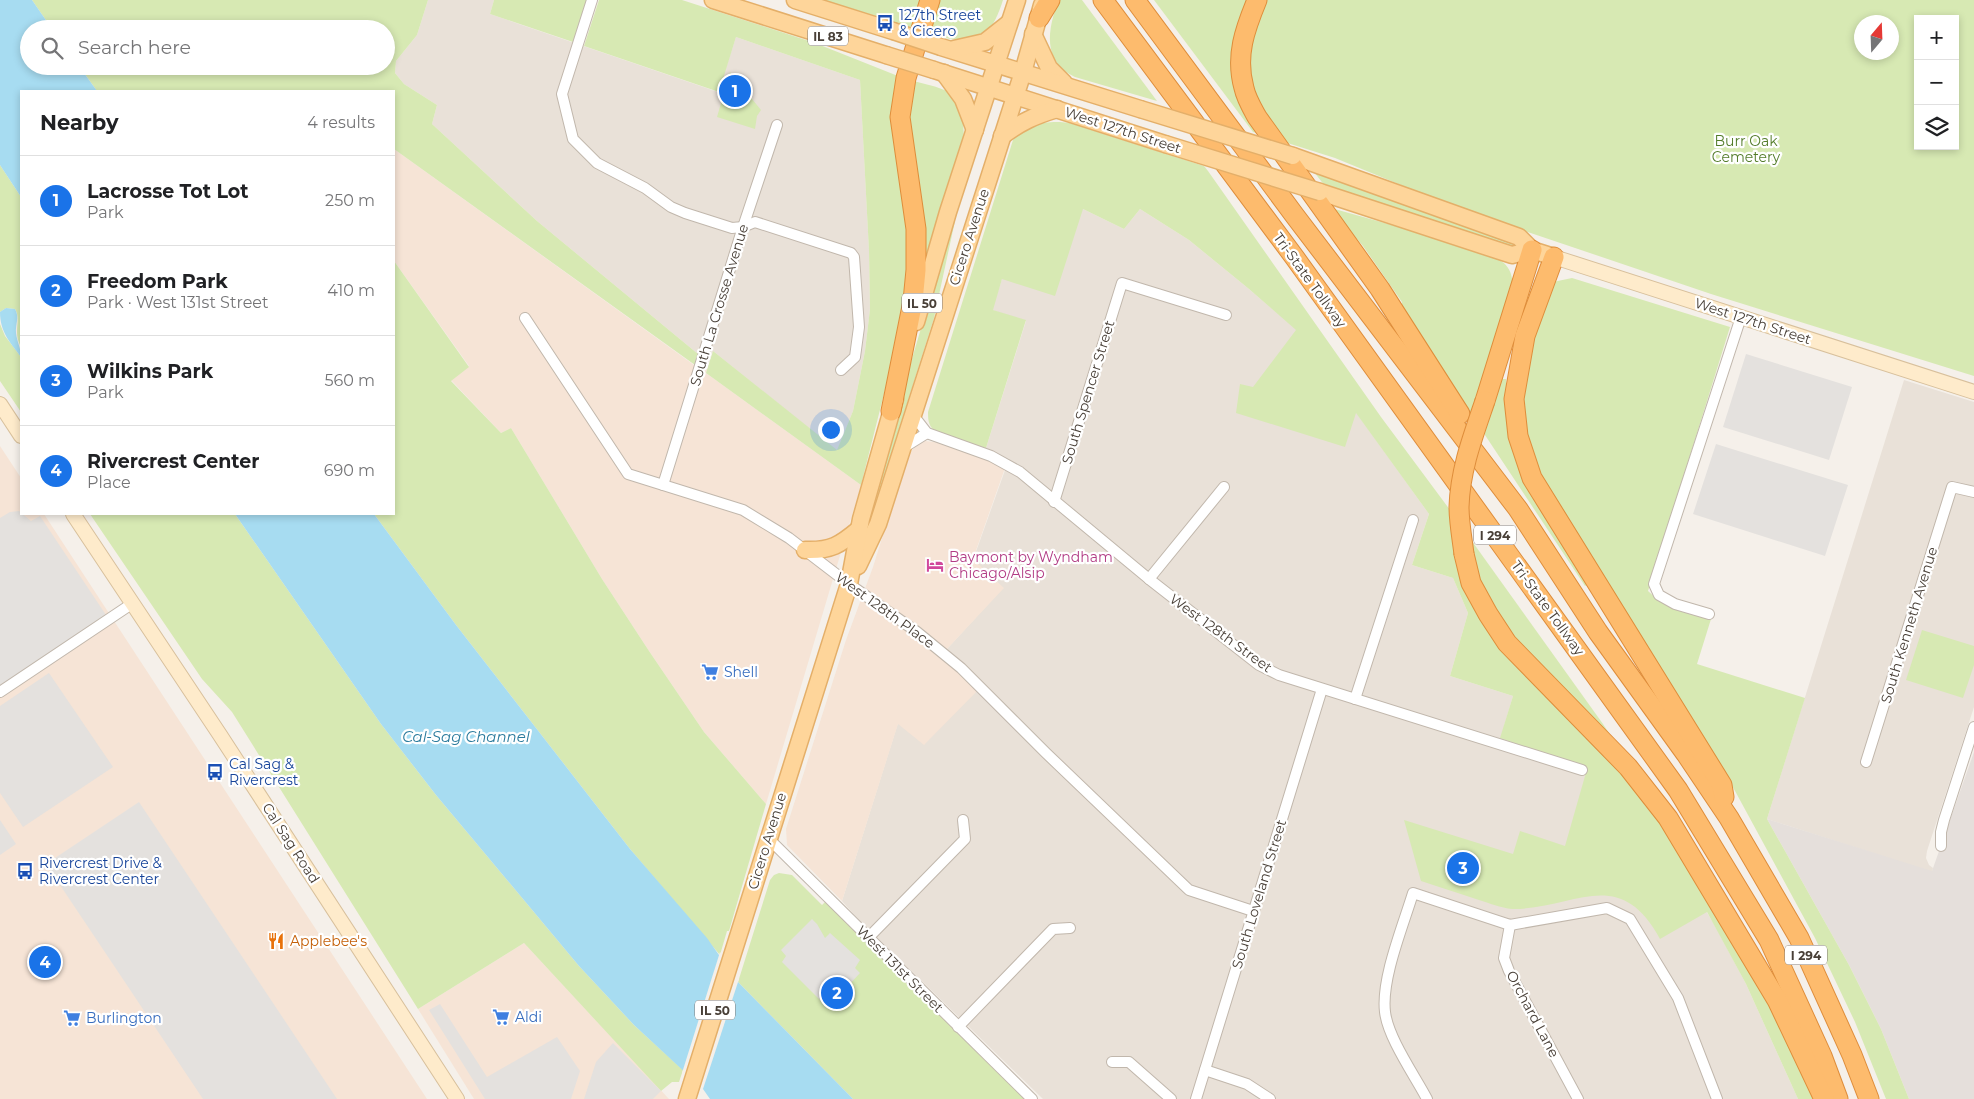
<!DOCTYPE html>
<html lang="en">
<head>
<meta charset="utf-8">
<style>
  body { margin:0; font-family:Montserrat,sans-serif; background:#f6f6f6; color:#202124 }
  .controls { position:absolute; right:15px; top:15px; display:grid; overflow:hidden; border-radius:0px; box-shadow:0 2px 8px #0003 }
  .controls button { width:45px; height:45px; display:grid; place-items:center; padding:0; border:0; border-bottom:1px solid #e0e0e0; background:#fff; color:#202124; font:25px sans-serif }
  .compass { position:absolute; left:1854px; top:15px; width:45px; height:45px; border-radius:50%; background:#fff; box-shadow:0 2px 8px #0003; rotate:19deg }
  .you { position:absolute; left:830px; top:429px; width:18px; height:18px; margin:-12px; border:4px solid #fff; border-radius:50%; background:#1a73e8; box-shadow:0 0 0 8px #1a73e833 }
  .badge { display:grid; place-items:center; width:32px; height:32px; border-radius:50%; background:#1a73e8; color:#fff; font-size:16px; font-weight:700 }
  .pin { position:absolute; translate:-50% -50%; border:2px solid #fff; box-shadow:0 1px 5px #0006 }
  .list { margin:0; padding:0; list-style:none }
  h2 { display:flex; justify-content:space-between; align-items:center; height:65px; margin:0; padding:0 20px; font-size:21px }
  h2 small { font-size:16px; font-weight:400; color:#757577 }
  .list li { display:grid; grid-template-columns:32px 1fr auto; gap:15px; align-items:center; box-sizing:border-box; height:90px; padding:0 20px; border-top:1px solid #e0e0e0 }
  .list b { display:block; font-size:19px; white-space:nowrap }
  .list p { margin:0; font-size:16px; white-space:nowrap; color:#757577 }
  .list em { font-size:16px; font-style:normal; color:#757577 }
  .icon { flex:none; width:28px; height:28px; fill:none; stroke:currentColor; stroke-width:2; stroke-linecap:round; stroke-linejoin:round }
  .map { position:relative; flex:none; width:1974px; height:1099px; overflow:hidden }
  .search { position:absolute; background:#fff; box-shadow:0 2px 8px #0003; left:20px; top:20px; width:375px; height:55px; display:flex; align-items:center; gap:12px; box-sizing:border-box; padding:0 18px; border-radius:28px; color:#757577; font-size:19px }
  .panel { position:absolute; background:#fff; box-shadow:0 2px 8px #0003; left:20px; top:90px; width:375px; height:425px; border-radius:0px }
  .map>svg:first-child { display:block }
  .residential { fill:#e9e1d8 }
  .commercial { fill:#f6e4d6 }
  .industrial { fill:#e5dfdb }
  .green { fill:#d7e9b3; fill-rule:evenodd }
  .parking { fill:#e4e1de }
  .water { fill:#a7dcf1 }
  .pier { fill:#f5f0ea }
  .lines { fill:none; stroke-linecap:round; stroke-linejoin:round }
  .minor-casing { stroke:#c1b7ac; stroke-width:12 }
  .secondary-casing { stroke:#d8c09c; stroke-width:16 }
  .primary-casing { stroke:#e4af69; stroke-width:19 }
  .motorway-casing { stroke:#de8d3b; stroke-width:21 }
  .minor { stroke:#fff; stroke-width:10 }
  .secondary { stroke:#feebcb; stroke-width:14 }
  .primary { stroke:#fed59a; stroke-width:16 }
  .motorway { stroke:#fdbb6d; stroke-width:19 }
  .primary-bridge-casing { stroke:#e4af69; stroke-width:19; stroke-linecap:butt }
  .motorway-bridge-casing { stroke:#de8d3b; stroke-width:21; stroke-linecap:butt }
  .primary-bridge { stroke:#fed59a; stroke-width:16 }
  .motorway-bridge { stroke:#fdbb6d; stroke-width:19 }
  .labels { text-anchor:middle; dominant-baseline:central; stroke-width:4.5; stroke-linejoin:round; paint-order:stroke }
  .shield { fill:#fff; stroke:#807974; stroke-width:1 }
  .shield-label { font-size:12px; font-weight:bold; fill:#494038 }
  .transit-label { font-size:14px; fill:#164399; stroke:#fff; text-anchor:start }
  .street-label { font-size:14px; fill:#494038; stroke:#fff }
  .park-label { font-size:14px; fill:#537c2a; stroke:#fff }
  .hotel-label { font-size:14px; fill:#b23c85; stroke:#fff; text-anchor:start }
  .shop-label { font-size:14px; fill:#366cbe; stroke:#fff; text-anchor:start }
  .food-label { font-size:14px; fill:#c56008; stroke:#fff; text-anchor:start }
  .water-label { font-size:15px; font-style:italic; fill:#2b7b9d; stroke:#fff }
</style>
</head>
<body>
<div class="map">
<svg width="1974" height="1099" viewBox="0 0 1974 1099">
  <rect width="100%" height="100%" fill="#f5f0ea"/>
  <g class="residential">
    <polygon points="428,0 494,0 490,14 718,92 736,37 860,80 869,251 870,309 865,351 853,411 837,451 713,351 709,362 698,354 537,221 432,124 437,105 404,84 395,73 396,61 417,35"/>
    <polygon points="1083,209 1124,229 1140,209 1189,240 1249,289 1297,330 1429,514 1412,565 1453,578 1468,613 1450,676 1513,696 1504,726 1578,750 1671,852 1715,926 1746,984 1798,1099 1043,1099 857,918 842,901 898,723 965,666 947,649 1003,588 973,560 1009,459 986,448 1026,321 992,310 1002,279"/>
    <polygon points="1904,380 1974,402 1974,707 1927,851 1926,858 1929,865 1933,868 1932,872 1767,819"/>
  </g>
  <g class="commercial">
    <polygon points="394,149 694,365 698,354 709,362 706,373 861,485 766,804 704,732 649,651 602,579 511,428 501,433 451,380 469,366 394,261"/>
    <polygon points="925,441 942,443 984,458 1005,468 973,559 1004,588 947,649 984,684 924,745 898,724 842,901 787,845 786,829 846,640 873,567 908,455 915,447"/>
    <polygon points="0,446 21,478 21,514 44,514 427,1099 0,1099"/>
    <polygon points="524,943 669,1099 474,1099 418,1009"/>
  </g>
  <polygon class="industrial" points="1974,752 1974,1099 1909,1099 1881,1029 1849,965 1767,819 1932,871"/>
  <g class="green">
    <polygon points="32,0 428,0 417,35 396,61 395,73 404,84 437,105 432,124 537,221 698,354 695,365 394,149 394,91 97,91 79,66 386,66 386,29 52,29"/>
    <polygon points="494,0 587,0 573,42 490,14"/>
    <polygon points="599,0 682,0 815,43 898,76 892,108 908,233 909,275 889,374 861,485 706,373 713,351 837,450 853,411 865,351 870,309 869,251 860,80 736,37 719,92 584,46"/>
    <polygon points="815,0 922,0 913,29"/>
    <path d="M937 0H1003C988 48 970 45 927 33Z"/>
    <path d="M1059 0H1082L1157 101 1075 77C1042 62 1047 29 1059 0Z"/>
    <polygon points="1154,0 1251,0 1240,26 1260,134 1253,132"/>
    <path d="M1267 0H1974V376L1711 294 1457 208 1335 158 1278 140C1270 126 1258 110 1254 95 1244 59 1254 33 1267 0ZM1918 19H1955V146H1918ZM1862 22H1892V52H1862Z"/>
    <polygon points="730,72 761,110 757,116 755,129 717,117"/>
    <path d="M911 80C923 84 937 86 949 92 963 100 965 128 963 143L923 281 907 132Z"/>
    <path d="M1060 122 1070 123 1204 166 1208 171 1381 417 1453 514 1462 577 1646 800 1713 901 1782 1028 1814 1099H1798L1746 984 1707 912 1660 939C1619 863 1573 910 1512 909 1501 908 1489 903 1479 900 1460 894 1440 887 1421 881L1404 820 1513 854 1520 831 1565 846 1587 769 1500 738 1513 696 1450 676 1468 613 1453 578 1412 565 1429 514 1356 413 1345 447 1236 413 1240 384 1253 387 1296 330 1249 289 1189 240 1140 209 1124 229 1083 209 1055 296 1002 279 993 310 1026 320 986 448 937 433C929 427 928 422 928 412L1013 140C1025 124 1041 122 1060 122Z"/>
    <path d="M0 165 21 197V347C12 331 22 321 15 309L6 308 0 312Z"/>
    <polygon points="1314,172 1519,243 1518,248 1325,186"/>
    <path d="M1331 208 1406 229 1493 257C1508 263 1512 271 1513 286L1473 416 1402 308V302L1363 246Z"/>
    <polygon points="953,221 955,221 934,318 872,514 869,513 883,456"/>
    <polygon points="394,261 469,367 451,381 501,433 511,428 602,579 649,651 704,732 766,804 729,931 727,931 720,955 630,849 456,625 374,514 394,514"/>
    <polygon points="1572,278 1730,327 1648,591 1659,601 1711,619 1697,664 1805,698 1767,819 1849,965 1881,1029 1909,1099 1886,1099 1855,1022 1815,938 1722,767 1540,480 1523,425 1525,357 1553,282"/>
    <polygon points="0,324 5,336 21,357 21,412 0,381"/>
    <polygon points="1499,379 1506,379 1506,411 1588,584 1585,586 1483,432"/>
    <polygon points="90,514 235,514 381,724 436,795 579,966 634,1025 683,1070 679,1082 672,1082 661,1091 524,943 418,1009 232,712 202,679"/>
    <polygon points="1469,537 1603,724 1609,733 1608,736 1512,640 1480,583"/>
    <polygon points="1922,630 1974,646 1974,665 1963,698 1906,680"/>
    <polygon points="779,873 792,875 822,905 829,898 1025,1099 853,1099 738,982 770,880 774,875"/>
  </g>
  <g class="parking">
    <polygon points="1746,354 1852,387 1829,460 1723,427"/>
    <polygon points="1716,444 1848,485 1825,556 1693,514"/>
    <polygon points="19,511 31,521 40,516 106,615 0,686 0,518 10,512"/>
    <polygon points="49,673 113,767 23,827 0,793 0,706"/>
    <polygon points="139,802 337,1099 203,1099 46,864"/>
    <polygon points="0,820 16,844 0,855"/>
    <polygon points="812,919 817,924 825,938 830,933 860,960 855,968 860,973 834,1001 828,995 822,1002 782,962 786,956 781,950"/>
    <polygon points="440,1004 487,1077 557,1037 580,1071 571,1099 485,1099 429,1010"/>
    <polygon points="613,1043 661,1091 653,1099 584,1099 596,1062"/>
  </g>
  <g class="water">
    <polygon points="0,0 32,0 52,29 29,29 29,66 79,66 97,91 21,91 21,197 0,165"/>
    <path d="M6 308 15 309C20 318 15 324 16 333 17 342 21 348 21 357 10 342 0 332 0 312Z"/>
    <polygon points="235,514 374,514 456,625 630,849 707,938 738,982 853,1099 710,1099 703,1089 634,1025 579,966 436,795 381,724"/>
  </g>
  <polygon class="pier" points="720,952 739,979 703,1089 698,1088 682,1073"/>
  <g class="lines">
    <g class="minor-casing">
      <g id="minor">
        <polyline points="592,0 562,94 573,139 597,163 645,188 671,207 685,213 732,228 743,227 755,222 851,253 854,257 859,327 855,357 841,370"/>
        <polyline points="525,318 628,474 743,510 789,538 849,584 917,632 961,668 1046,753 1189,890 1253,911"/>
        <polyline points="913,415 927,433 991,456 1020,472 1149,579 1259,665 1279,675 1582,770"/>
        <polyline points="903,448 927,433"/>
        <polyline points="663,485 743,227 777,125"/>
        <polyline points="1054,502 1122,283 1226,315"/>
        <polyline points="1149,579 1224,487"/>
        <polyline points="1709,614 1675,604 1659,595 1654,584 1741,317"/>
        <polyline points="0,692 133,603"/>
        <polyline points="1355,699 1413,520"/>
        <polyline points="1866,762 1952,487 1974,492"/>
        <polyline points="768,838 1032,1099"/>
        <polyline points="1941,846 1941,832 1944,820 1974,727"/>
        <polyline points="1510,925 1504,958 1509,971 1578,1099"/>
        <polyline points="869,937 965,839 963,820"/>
        <polyline points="958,1027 1053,929 1070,928"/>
        <polyline points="1112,1062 1129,1062 1171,1099"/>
        <polyline points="1205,1070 1247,1084 1270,1099"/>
        <polyline points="1196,1099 1322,689"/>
        <path d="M1427 1099C1415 1076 1388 1038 1385 1012 1381 979 1403 926 1413 893L1510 925 1607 908 1630 919 1678 998 1717 1099"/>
      </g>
    </g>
    <g class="secondary-casing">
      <g id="secondary">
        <polyline points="1554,257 1974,392"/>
        <polyline points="0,404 21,436"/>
        <polyline points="73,514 220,735 457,1099"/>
      </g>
    </g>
    <g class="primary-casing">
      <g id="primary">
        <polyline points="713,0 886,55"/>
        <polyline points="795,0 893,31"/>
        <polyline points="1033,34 1049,68 1064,83"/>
        <polyline points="941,47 1140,109"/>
        <polyline points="954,49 985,42 1009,23"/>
        <polyline points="934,70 1165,144"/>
        <polyline points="944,73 963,99 975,130"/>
        <path d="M1002 136C1021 122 1034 116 1057 109"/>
        <polyline points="1293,156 1519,237 1532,250 1554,257"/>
        <polyline points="1320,192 1512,255 1532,250"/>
        <polyline points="916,322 948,212 1017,0"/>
        <path d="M805 550C831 551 840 545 859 529"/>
        <polyline points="858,566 878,524 1023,72 1042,5"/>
        <polyline points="687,1099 849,584 861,519 895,399"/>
      </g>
    </g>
    <g class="motorway-casing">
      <g id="motorway">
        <polyline points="1103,0 1295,258 1678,790 1769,940 1822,1056 1838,1099"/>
        <polyline points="1135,0 1295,216 1518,509 1598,632 1686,754 1729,818 1799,938 1852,1055 1869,1099"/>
        <path d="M1257 0C1245 29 1235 56 1244 88 1246 98 1252 108 1257 117L1380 289 1460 414"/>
        <polyline points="1039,18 1050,0"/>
        <polyline points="1554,257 1525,336 1514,399 1518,436 1532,478 1722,785 1724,797"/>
        <polyline points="1485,401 1532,250"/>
        <polyline points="891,411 913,301 916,270 916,229 900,117 906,78 930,0"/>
        <polyline points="1464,554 1471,583 1488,614 1507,643 1628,767 1668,818 1777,1000 1824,1099"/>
      </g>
    </g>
    <use href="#minor" class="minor"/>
    <use href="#secondary" class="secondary"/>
    <use href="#primary" class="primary"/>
    <use href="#motorway" class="motorway"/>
    <g class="primary-bridge-casing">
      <g id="primary-bridge">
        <polyline points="893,31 941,47"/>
        <polyline points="886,55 934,70"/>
        <polyline points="1140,109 1293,156"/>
        <polyline points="1165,144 1320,192"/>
      </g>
    </g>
    <g class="motorway-bridge-casing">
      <path id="motorway-bridge" d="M1464 554C1462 538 1459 522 1459 507 1460 470 1473 436 1485 401"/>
    </g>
    <use href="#primary-bridge" class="primary-bridge"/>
    <use href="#motorway-bridge" class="motorway-bridge"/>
  </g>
  <defs>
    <g id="bus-bare" transform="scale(1.35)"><path d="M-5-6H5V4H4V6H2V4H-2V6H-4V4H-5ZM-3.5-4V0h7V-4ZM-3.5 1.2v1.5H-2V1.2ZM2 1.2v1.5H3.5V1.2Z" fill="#1a4fb4" stroke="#fff" stroke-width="2.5" paint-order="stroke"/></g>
    <g id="hotel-bare" transform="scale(1.35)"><path d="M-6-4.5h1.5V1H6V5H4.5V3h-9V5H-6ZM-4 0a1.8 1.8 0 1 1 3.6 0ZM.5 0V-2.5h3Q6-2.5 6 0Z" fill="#d1479c" stroke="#fff" stroke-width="2.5" paint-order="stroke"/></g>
    <g id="supermarket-bare" transform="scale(1.35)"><path d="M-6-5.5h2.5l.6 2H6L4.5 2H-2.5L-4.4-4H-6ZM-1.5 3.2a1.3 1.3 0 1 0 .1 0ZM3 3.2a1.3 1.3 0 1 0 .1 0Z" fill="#3f7fe0" stroke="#fff" stroke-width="2.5" paint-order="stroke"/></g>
    <g id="restaurant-bare" transform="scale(1.35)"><path d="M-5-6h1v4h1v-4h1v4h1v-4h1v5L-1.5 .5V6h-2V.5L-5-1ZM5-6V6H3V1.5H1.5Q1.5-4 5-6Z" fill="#e8710a" stroke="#fff" stroke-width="2.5" paint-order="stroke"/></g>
  </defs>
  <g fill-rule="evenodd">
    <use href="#bus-bare" x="885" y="23"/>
    <use href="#hotel-bare" x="935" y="565"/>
    <use href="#supermarket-bare" x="710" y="672"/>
    <use href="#bus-bare" x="215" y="772"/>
    <use href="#bus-bare" x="25" y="871"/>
    <use href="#restaurant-bare" x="276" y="941"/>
    <use href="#supermarket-bare" x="501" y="1017"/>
    <use href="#supermarket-bare" x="72" y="1018"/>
  </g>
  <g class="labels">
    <g class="shield">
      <rect x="808" y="26.5" width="40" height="19" rx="4"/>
      <rect x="902" y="293.5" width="40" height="19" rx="4"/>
      <rect x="1474" y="525.5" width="42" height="19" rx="4"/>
      <rect x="1785" y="945.5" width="42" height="19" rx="4"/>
      <rect x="695" y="1000.5" width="40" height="19" rx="4"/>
    </g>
    <g class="shield-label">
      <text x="828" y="36">IL 83</text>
      <text x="922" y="303">IL 50</text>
      <text x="1495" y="535">I 294</text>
      <text x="1806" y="955">I 294</text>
      <text x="715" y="1010">IL 50</text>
    </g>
    <g class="transit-label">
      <text x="899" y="15">127th Street<tspan x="899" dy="16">&amp; Cicero</tspan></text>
      <text x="229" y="764">Cal Sag &amp;<tspan x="229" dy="16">Rivercrest</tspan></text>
      <text x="39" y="863">Rivercrest Drive &amp;<tspan x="39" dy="16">Rivercrest Center</tspan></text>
    </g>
    <g class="street-label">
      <text transform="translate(1123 130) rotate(18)">West 127th Street</text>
      <text transform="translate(969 237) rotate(-72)">Cicero Avenue</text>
      <text transform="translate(1310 280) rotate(54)">Tri-State Tollway</text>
      <text transform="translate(719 305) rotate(-73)">South La Crosse Avenue</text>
      <text transform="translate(1753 321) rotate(18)">West 127th Street</text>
      <text transform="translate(1088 392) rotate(-73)">South Spencer Street</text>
      <text transform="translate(1548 608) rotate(54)">Tri-State Tollway</text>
      <text transform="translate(885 610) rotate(36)">West 128th Place</text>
      <text transform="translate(1909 625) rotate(-73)">South Kenneth Avenue</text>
      <text transform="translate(1221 633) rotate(36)">West 128th Street</text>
      <text transform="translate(767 841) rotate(-73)">Cicero Avenue</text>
      <text transform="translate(291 843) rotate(57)">Cal Sag Road</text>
      <text transform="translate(1259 894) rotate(-73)">South Loveland Street</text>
      <text transform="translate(900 969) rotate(45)">West 131st Street</text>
      <text transform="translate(1533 1014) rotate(62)">Orchard Lane</text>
    </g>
    <g class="park-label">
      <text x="1746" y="141">Burr Oak<tspan x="1746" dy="16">Cemetery</tspan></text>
    </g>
    <g class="hotel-label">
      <text x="949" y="557">Baymont by Wyndham<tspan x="949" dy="16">Chicago/Alsip</tspan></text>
    </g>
    <g class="shop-label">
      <text x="724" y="672">Shell</text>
      <text x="515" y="1017">Aldi</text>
      <text x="86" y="1018">Burlington</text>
    </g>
    <g class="food-label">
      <text x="290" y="941">Applebee's</text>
    </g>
    <g class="water-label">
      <text x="466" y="736">Cal-Sag Channel</text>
    </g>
  </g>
</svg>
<div class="controls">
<button>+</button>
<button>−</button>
<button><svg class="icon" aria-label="layers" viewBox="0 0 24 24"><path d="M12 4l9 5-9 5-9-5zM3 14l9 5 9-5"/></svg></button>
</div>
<svg class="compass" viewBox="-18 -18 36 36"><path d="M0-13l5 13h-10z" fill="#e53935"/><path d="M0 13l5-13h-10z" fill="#757577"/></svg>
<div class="you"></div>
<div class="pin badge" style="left:735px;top:91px">1</div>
<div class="pin badge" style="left:837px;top:993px">2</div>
<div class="pin badge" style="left:1463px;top:868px">3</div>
<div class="pin badge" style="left:45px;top:962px">4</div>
<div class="search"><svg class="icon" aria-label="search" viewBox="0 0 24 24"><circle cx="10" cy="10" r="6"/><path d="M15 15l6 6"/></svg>Search here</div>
<section class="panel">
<h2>Nearby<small>4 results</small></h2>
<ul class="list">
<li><span class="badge">1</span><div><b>Lacrosse Tot Lot</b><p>Park</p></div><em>250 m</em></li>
<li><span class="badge">2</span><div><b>Freedom Park</b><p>Park · West 131st Street</p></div><em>410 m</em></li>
<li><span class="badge">3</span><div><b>Wilkins Park</b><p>Park</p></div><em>560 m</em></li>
<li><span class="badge">4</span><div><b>Rivercrest Center</b><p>Place</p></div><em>690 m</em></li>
</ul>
</section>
</div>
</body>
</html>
